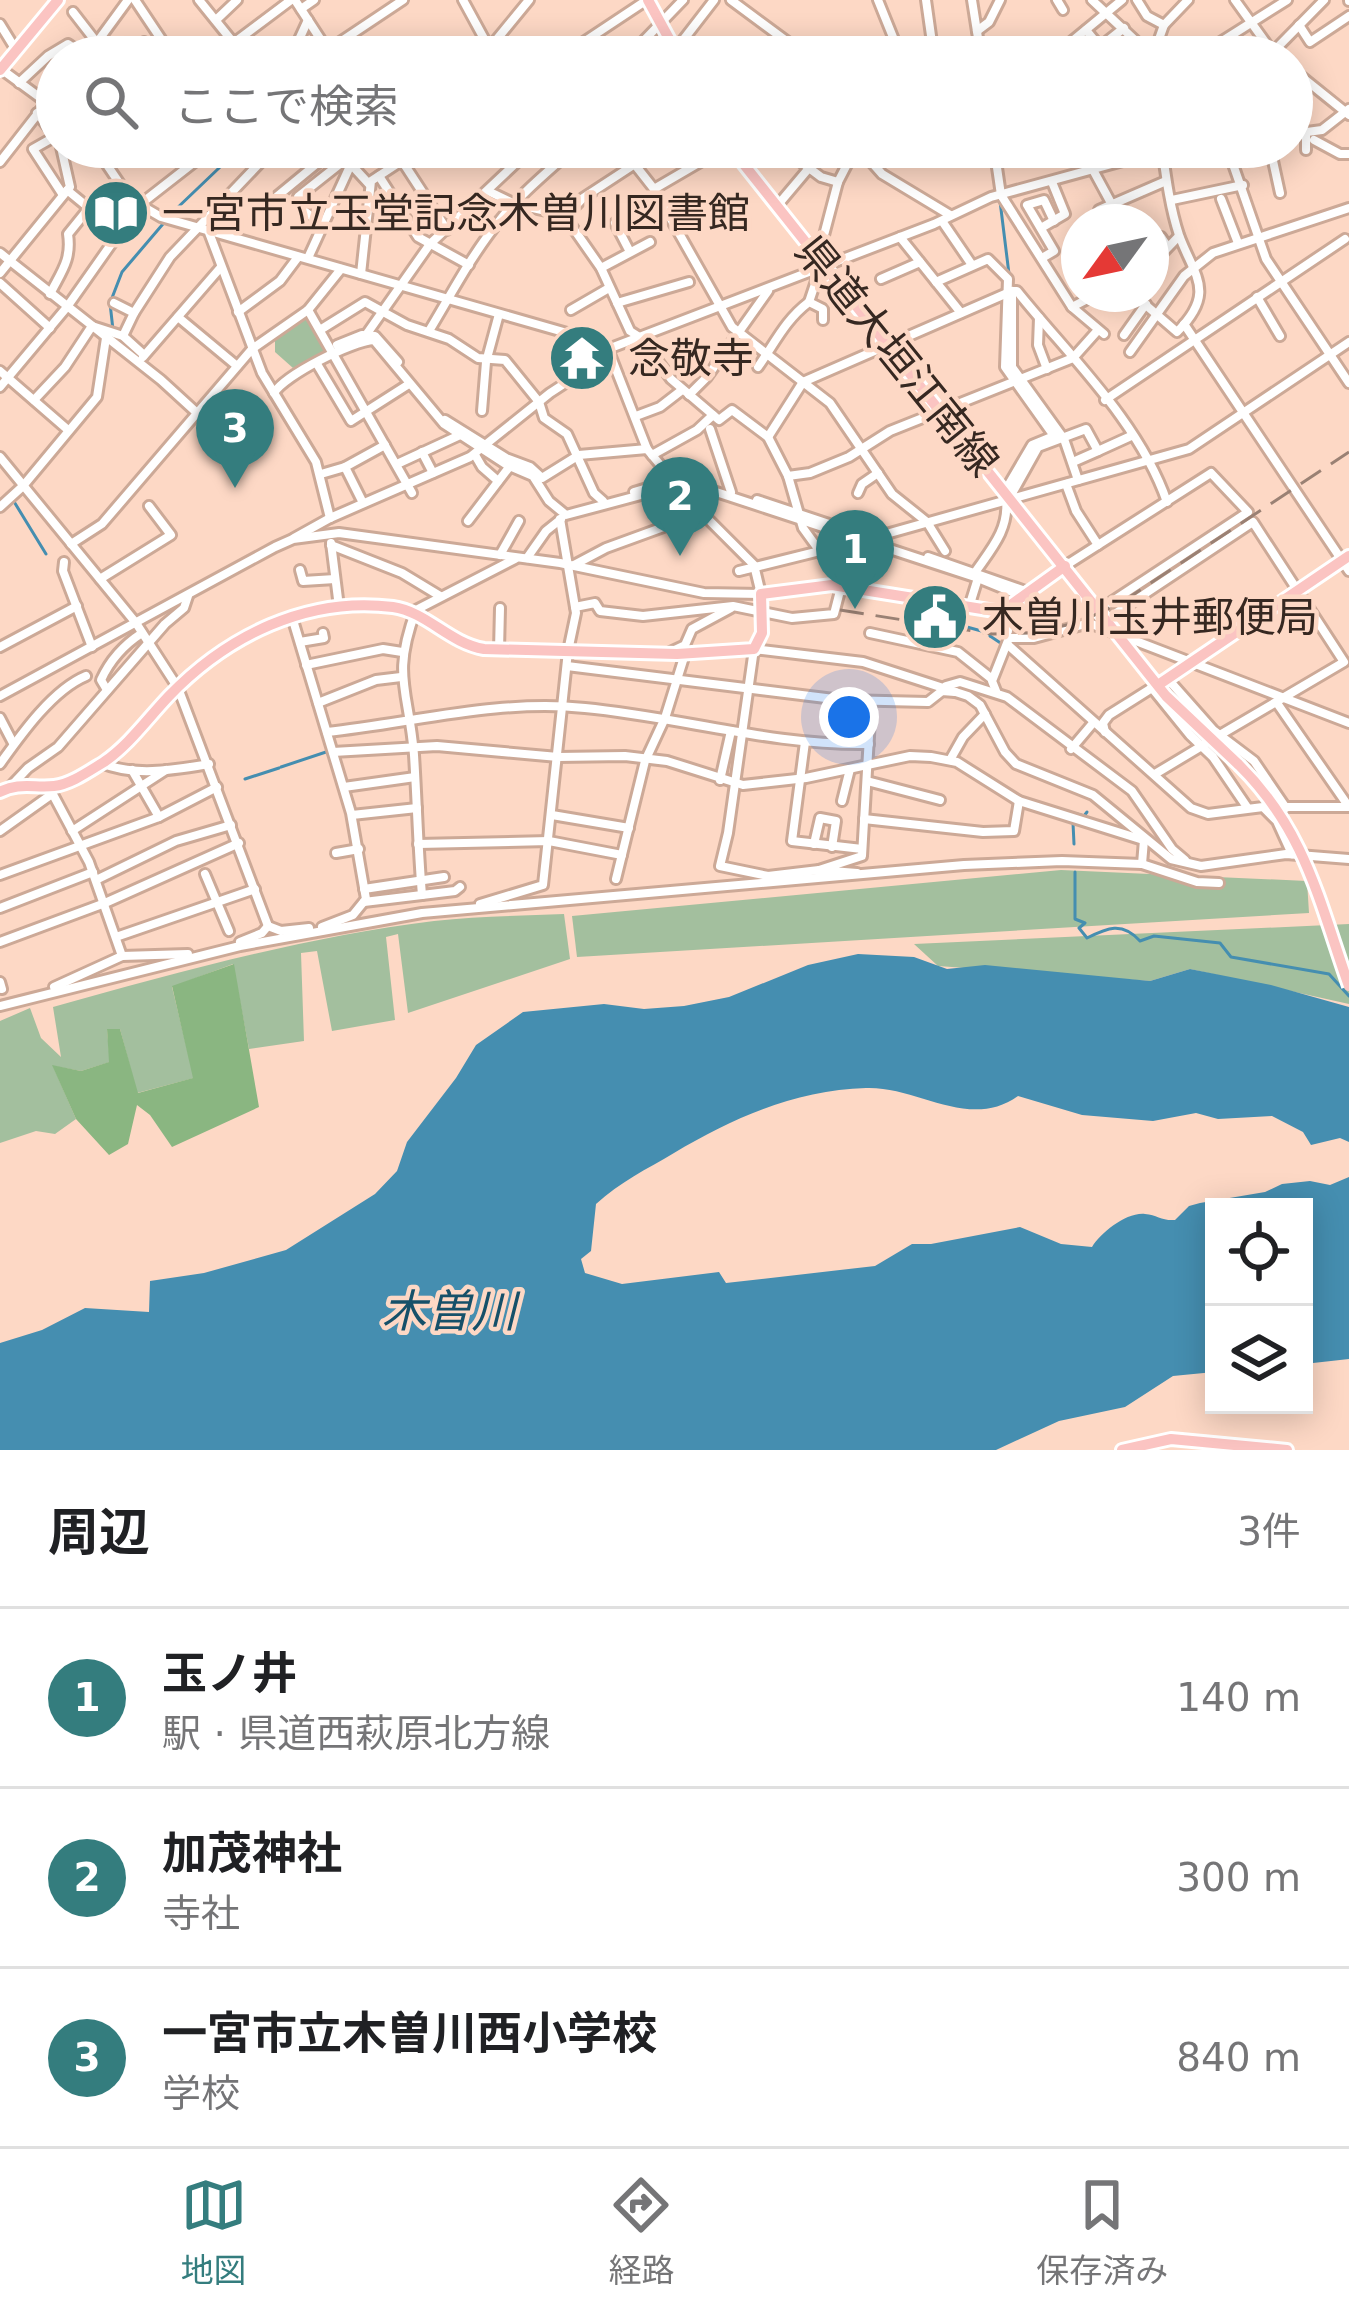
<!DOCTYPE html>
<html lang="ja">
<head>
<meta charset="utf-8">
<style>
  body { margin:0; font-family:"DejaVu Sans","Noto Sans JP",sans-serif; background:#f6f6f6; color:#202124 }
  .controls { position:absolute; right:36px; bottom:36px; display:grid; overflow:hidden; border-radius:0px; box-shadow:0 6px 30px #0003 }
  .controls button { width:108px; height:108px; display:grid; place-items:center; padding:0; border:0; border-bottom:3px solid #e0e0e0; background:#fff; color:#202124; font:60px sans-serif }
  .compass { position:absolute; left:1061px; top:204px; width:108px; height:108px; border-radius:50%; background:#fff; box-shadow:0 6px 30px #0003; rotate:237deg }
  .you { position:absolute; left:849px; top:717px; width:42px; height:42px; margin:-30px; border:9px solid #fff; border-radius:50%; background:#1a73e8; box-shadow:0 0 0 18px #1a73e833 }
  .badge { display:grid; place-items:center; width:78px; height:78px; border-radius:50%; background:#347d7e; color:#fff; font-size:39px; font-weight:700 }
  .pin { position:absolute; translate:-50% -99px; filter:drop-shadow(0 3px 6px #0008) }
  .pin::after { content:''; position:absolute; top:63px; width:42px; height:36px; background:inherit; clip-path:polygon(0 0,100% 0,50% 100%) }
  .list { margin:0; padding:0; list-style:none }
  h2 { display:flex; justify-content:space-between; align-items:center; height:156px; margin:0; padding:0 48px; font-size:51px }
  h2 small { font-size:39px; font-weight:400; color:#757577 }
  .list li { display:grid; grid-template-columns:78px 1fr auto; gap:36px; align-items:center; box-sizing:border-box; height:180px; padding:0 48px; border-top:3px solid #e0e0e0 }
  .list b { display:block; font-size:45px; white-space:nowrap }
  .list p { margin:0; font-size:39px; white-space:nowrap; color:#757577 }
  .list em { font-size:39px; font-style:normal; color:#757577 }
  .icon { flex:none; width:66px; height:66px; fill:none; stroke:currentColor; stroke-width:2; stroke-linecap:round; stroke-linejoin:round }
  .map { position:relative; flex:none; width:1349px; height:1450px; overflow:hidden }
  .search { position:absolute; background:#fff; box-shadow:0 6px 30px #0003; left:36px; right:36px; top:36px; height:132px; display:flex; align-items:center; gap:30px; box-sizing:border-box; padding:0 42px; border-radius:66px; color:#757577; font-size:45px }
  .sheet { height:696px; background:#fff }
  nav { display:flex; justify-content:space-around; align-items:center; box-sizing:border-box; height:168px; border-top:3px solid #e0e0e0; background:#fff; font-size:33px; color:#757577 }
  nav a { display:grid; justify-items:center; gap:6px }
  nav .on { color:#347d7e }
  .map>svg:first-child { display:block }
  .green { fill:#a3bf9e }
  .forest { fill:#8ab681 }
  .water { fill:#458eb0 }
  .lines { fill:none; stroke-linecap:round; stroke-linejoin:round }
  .stream { stroke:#458eb0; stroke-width:3 }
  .minor-casing { stroke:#cca997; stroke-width:14 }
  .major-casing { stroke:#fff; stroke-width:16 }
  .minor { stroke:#fff; stroke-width:8 }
  .major { stroke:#fbc4c2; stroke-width:10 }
  .rail { stroke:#9a8174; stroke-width:3; stroke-dasharray:24 12; stroke-linecap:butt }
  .major-bridge-casing { stroke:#fff; stroke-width:16; stroke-linecap:butt }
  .major-bridge { stroke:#fbc4c2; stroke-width:10 }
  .labels { text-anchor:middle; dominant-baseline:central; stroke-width:9; stroke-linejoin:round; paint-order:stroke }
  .poi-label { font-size:42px; fill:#362821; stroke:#fdd8c5; text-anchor:start }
  .street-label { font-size:42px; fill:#362821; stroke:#fdd8c5 }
  .water-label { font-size:45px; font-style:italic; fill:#165069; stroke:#fdd8c5 }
</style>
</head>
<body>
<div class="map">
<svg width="1349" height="1450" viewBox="0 0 1349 1450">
  <rect width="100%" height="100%" fill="#fdd8c5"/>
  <g class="green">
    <polygon points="308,310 330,348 293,368 275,352 275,333"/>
    <polygon points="1061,870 1307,881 1309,913 577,957 572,916"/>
    <path d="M564 914 570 959 408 1013 398 934 386 937 395 1020 332 1031 317 951 301 953 304 1041 249 1049 233 964 172 987 194 1078 137 1093 120 1029 107 1030 110 1062 81 1071 53 1066 76 1119 55 1134 36 1131 0 1143V1021L30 1008 41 1038 61 1057 53 1007C177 972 305 937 434 921 477 916 521 916 564 914Z"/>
    <polygon points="1349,924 1349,1004 1190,969 1150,981 938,966 914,944"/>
  </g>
  <polygon class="forest" points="234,964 259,1107 172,1147 150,1115 137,1105 128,1144 109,1155 76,1119 52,1065 81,1071 109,1062 107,1029 120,1029 138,1093 193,1078 172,986"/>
  <path class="water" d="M858 954 914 957 947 969 985 965 1150 981 1190 969 1271 985 1349 1007V1142L1340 1138 1311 1145 1303 1132 1272 1116 1218 1119 1196 1113 1153 1121 1082 1115 1018 1096C969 1131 918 1086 866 1088 796 1090 733 1118 674 1153 647 1169 620 1182 596 1204L591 1251 581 1259 585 1273 622 1284 719 1272 726 1283 875 1266 912 1244H931L1020 1227 1061 1244 1092 1247C1101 1233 1126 1212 1145 1214 1157 1215 1162 1221 1175 1220L1189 1206 1200 1203 1265 1192 1282 1184 1310 1181 1330 1185 1349 1177V1359L1304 1364V1207H1214V1372L1173 1376 1125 1407 1059 1421 996 1450H0V1343L42 1330 85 1308 149 1312 150 1281 204 1273 286 1250 375 1194 397 1171 407 1142 456 1078 476 1045 523 1012 604 1004 644 1009 684 1006 729 997 808 965Z"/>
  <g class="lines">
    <g class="stream">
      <polyline points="476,33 485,51"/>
      <polyline points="323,57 325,56"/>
      <polyline points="1000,201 1009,274"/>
      <polyline points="113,330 110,303 122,272 174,211 241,147"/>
      <polyline points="105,367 110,343"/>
      <polyline points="13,500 46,554"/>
      <polyline points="967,601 973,580"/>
      <polyline points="967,627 985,632"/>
      <polyline points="990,636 1002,644"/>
      <polyline points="14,737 25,725"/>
      <polyline points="872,760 904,754"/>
      <polyline points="281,767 329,751"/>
      <polyline points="245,779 279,768"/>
      <polyline points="1045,805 1084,816 1087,812"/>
      <polyline points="1073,823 1074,844"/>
      <path d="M1075 872V919L1085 923 1079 928 1087 938C1107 928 1122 921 1140 941L1154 936 1220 943 1231 957 1329 974 1349 996"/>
      <polyline points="252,895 258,910"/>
    </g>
    <g class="minor-casing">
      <g id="minor">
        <polyline points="135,0 173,57"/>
        <polyline points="199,0 245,57"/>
        <polyline points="295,0 332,57"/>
        <polyline points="463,0 494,57"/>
        <polyline points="731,0 808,57"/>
        <polyline points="878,0 901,57"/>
        <polyline points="926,0 934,57"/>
        <polyline points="972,0 981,57"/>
        <polyline points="1057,0 1063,10"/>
        <polyline points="1092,0 1153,57"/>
        <polyline points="1137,0 1147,16 1164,25 1153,56"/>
        <polyline points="1235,0 1276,57"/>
        <polyline points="1349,0 1349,1"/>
        <polyline points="301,9 314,0"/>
        <polyline points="73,12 104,52"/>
        <polyline points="216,20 237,0"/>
        <polyline points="0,24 16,50"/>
        <polyline points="1164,25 1188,0"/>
        <polyline points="1299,25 1310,42 1349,16"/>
        <polyline points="1086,30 1100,47 1124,28"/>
        <polyline points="977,31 989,22 1000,0"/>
        <polyline points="1225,40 1235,57"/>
        <polyline points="328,50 403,0"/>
        <polyline points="488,50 529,0"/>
        <polyline points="87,56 128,0"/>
        <polyline points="1054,56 1122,0"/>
        <polyline points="135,57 144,42"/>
        <polyline points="215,57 291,0"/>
        <polyline points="291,57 308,20"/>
        <polyline points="383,57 388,57"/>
        <polyline points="561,57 647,0"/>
        <polyline points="628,57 683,0"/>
        <polyline points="670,57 714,0"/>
        <polyline points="868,57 898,43"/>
        <polyline points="1128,57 1143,44"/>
        <polyline points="1197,57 1287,0"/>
        <polyline points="1268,57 1324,0"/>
        <polyline points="1,69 57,110"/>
        <polyline points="1292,69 1349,115"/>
        <polyline points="19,83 48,56 68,44 87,57"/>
        <polyline points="37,113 56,137"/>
        <polyline points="1292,117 1306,134 1306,150"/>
        <polyline points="1292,134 1322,130 1349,109"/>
        <polyline points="56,136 33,149 63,195"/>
        <polyline points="1314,140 1340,154 1349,154"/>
        <polyline points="95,147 130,199 161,217 574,335 608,349 934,224 991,197 1174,147"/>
        <polyline points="335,147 369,184"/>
        <polyline points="393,147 447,230"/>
        <polyline points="511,147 520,160"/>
        <polyline points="621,147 654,189 732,327 830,403 892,494 927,522 945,551"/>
        <polyline points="679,147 690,167"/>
        <polyline points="781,147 821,177 838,182"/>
        <polyline points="994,147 1001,195 1072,307 1104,334"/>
        <polyline points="1099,147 1105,164"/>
        <polyline points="1227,147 1266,259 1349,383"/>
        <polyline points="1270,147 1280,193"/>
        <polyline points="859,148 882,174 950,215"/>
        <polyline points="0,162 57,89"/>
        <polyline points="1092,168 1111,203"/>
        <polyline points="379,176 418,237 469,265"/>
        <polyline points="654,189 702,161 713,147"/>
        <polyline points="488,191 515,204 564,215 601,268 630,331 641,338 671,379 719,420 732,410 768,437 788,476 803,528 845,586"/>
        <polyline points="275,198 337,147"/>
        <polyline points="1221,199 1238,243"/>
        <polyline points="1172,200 1243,185"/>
        <polyline points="777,206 809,168"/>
        <polyline points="1099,210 1166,181"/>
        <polyline points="86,212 115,236"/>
        <polyline points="565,217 583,198 635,164"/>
        <polyline points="942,221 972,265"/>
        <polyline points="615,223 630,252"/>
        <polyline points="323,226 302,209 298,197 346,159"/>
        <polyline points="1041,228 1065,214 1052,182"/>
        <polyline points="208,230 262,373 316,462 330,518"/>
        <polyline points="900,237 961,313"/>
        <polyline points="1151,237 1161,237 1167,246"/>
        <polyline points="0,253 161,380 220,434"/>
        <polyline points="308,258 351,164"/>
        <polyline points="818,258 838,182 856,147"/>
        <polyline points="1042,258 1054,251 1027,205 1044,200 1054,221"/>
        <polyline points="1151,265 1179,236"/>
        <polyline points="601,268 650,242"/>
        <polyline points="0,273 70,187 61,147"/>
        <polyline points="361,274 371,181 423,147"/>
        <polyline points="881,279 920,262"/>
        <polyline points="936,282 988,259 1008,279 1005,367 1054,436 1032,445 1005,491"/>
        <polyline points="0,283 50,328"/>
        <path d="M1012 291H1017C1069 356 1139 421 1167 502"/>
        <polyline points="1012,291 1012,367 1064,439 1078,480"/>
        <path d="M50 294C61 272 72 260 68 234L89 208 67 190"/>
        <path d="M1133 294 1177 332C1217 292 1194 276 1179 235 1170 208 1166 177 1162 148"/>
        <polyline points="1257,297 1280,336"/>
        <polyline points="809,302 820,269"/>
        <polyline points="114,303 134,313 170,257 275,147"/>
        <polyline points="617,303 689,282"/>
        <polyline points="1072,307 1097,294"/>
        <polyline points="308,310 412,493"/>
        <polyline points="571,310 609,288"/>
        <polyline points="238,312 280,281 298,257"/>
        <polyline points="178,317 237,366"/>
        <polyline points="1039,318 1038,345 1047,369"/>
        <polyline points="1184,324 1349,571"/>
        <polyline points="320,330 365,302 407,325 449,339 478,358 505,360 539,402 544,418 567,434 594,493 603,501"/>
        <path d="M429 331C452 293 472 254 500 220 521 193 550 170 575 147"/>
        <polyline points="366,335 430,244 533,147"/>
        <polyline points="1124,335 1146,304"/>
        <polyline points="123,336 134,313"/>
        <polyline points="337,345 362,335 375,336 398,362"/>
        <polyline points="1130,352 1184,276 1213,253 1349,208"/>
        <polyline points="143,357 221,267"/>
        <polyline points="317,364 351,421 409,384"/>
        <path d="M758 367C775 343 785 320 809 302L823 309V320"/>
        <polyline points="0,371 68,430"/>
        <polyline points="0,387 67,307 138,206 197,160 189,147"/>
        <path d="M274 393C285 375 352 341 374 340L444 424 507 465 533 476 549 501 566 515 667 488 701 487 978 578 1024 597"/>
        <polyline points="689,395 707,377 768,291"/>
        <polyline points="34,400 65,367 92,326 123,336 144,355"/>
        <polyline points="1105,400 1345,239"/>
        <polyline points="482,411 486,362 499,314"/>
        <polyline points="636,416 660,407 682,390"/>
        <polyline points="445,420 506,458 530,467 542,478 579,455 647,449"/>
        <polyline points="710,429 731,492"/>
        <polyline points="768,437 803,382 1012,291"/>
        <polyline points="422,452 433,473"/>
        <polyline points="475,455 482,467 498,481"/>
        <polyline points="652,455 697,430 713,415"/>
        <polyline points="0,457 136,623 178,688 268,926"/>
        <polyline points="1073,462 1098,451"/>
        <polyline points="397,464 460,435"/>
        <polyline points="345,467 363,503"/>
        <polyline points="321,474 345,467 385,445"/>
        <polyline points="788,476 810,473 849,457 890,431 1073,358 1098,330"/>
        <polyline points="1066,484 1076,511 1098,545"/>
        <polyline points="634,492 674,480 697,482"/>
        <polyline points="858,493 862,484 878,473"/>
        <polyline points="1010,497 1038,447 1086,429 1098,451 1131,436"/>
        <polyline points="757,500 868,537"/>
        <polyline points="0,507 23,486 97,397 106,338"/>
        <polyline points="468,521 510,466"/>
        <polyline points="294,538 330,518 470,457 550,393 610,354"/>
        <polyline points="331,543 339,607"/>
        <polyline points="71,544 102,524 252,349 308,310 341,269"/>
        <polyline points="331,545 402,573 440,596"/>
        <polyline points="500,555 519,521"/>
        <polyline points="928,557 1031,593"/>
        <polyline points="527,558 546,531 561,519"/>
        <polyline points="64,562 63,571 92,647"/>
        <polyline points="574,565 606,548 702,513"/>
        <polyline points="1065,566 1211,473 1248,512 1099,610"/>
        <polyline points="300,570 303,581 335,579"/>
        <polyline points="739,571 872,538 1189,449 1349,342"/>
        <path d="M976 571C992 548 1009 529 1006 500"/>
        <polyline points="100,579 171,535 149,506"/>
        <polyline points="575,607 595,603 600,611 643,616 733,606 792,618 834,614 841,587"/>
        <polyline points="969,607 978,578"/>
        <polyline points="1007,609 1008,631"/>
        <polyline points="292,617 351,813 366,899 353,915 322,927"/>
        <polyline points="1107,619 1253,522 1344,662 1213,739"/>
        <polyline points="870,633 958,652 992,679"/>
        <polyline points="300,642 324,638 323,633"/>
        <polyline points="1008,645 1191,808 1208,814 1263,807 1277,821 1292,854"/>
        <polyline points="0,647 77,606"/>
        <polyline points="499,650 500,608"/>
        <polyline points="668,653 685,645 692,629 731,608"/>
        <polyline points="306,665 383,649 402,652"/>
        <polyline points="567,666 842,700 928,702 942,691 955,692"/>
        <polyline points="1167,678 1213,730 1254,761 1286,808"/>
        <polyline points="946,686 960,682 1007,697 1132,791 1172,849 1185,860"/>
        <polyline points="1152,688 1190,735 1213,757 1247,807"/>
        <path d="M107 690 101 680C110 660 125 644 142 633"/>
        <polyline points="996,691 992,681 1009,638 1034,638 1089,623 1349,723"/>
        <polyline points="0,696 275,547 293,539 339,533 560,563 704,593 761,594 754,565 692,503 647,449 608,349"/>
        <polyline points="318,703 376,680 401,677"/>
        <polyline points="0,718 13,743"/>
        <path d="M327 732C412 723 498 699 585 708 680 717 773 746 869 744"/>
        <polyline points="1105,732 1103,723 1109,715 1155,686"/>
        <polyline points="805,742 792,841 862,849"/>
        <polyline points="1071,749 1093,723"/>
        <polyline points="333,752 437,746 558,757 625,756 667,761 743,785 806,778 910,756 931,757 957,762 1019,801 1140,839"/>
        <polyline points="950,760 963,737 985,714"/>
        <path d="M101 763C135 777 173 770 209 764"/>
        <path d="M0 764C20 736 52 690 86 676"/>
        <polyline points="132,770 159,817"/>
        <polyline points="1155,774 1205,744"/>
        <polyline points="720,780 731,731"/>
        <polyline points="867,781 940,800"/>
        <polyline points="11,786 28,768 58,747 165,624 184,608 188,596"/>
        <polyline points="49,787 89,862 122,956"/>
        <polyline points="344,787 415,777"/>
        <polyline points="842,801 850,769"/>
        <polyline points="1274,807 1349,807 1277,703"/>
        <polyline points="352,815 417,808"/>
        <polyline points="552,815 629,828"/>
        <polyline points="864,819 983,832 1014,831 1019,801"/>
        <polyline points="0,831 52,794"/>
        <polyline points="72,831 166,770"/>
        <polyline points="418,844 549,841 622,855"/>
        <polyline points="814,844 820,818 836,821 832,847"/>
        <polyline points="336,853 359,849"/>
        <polyline points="1142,864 1144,840"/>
        <polyline points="819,870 768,876 720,866 728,833 754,649 863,662 968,696 980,705 1005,752 1016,764 1093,795 1171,859 1201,866 1286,854 1349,859"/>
        <polyline points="857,873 819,870 862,856 871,702"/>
        <polyline points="205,874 229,931"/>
        <polyline points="0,875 159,817 217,787"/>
        <polyline points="616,879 645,761 665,718 685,654"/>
        <polyline points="96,880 176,841 231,825"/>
        <polyline points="364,889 444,877"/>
        <path d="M422 895C418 848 417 802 414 755 409 690 391 677 416 610L515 559"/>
        <polyline points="364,902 455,891 460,887"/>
        <polyline points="480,904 543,885 568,651 576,613 560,519"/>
        <polyline points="0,908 93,872"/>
        <polyline points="116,937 255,889"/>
        <polyline points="0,942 105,903 239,843"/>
        <polyline points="240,942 262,933 268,926 281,931 309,928"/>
        <polyline points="0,982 2,989"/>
        <polyline points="54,987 122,956 188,954"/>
        <polyline points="0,1006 240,946 422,913 964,865 1062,861 1142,864 1197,882 1219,883"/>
      </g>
    </g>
    <g class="major-casing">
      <g id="major">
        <polyline points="648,0 679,57"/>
        <polyline points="0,70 58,0"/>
        <polyline points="730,147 1166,696 1239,765"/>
        <polyline points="1158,685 1349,556"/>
        <path d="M0 792C18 782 34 788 54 786 71 784 89 771 104 762 129 745 148 718 169 696 227 636 307 596 393 607 427 612 449 643 484 649L677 654 754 649 762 633 761 594 832 585 1001 612 1065 566"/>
        <polyline points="1122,1450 1171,1439 1287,1450"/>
      </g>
    </g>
    <use href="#minor" class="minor"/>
    <use href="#major" class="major"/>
    <polyline class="rail" points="840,610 992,634 1031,633 1080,622 1122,602 1349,452"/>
    <g class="major-bridge-casing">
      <path id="major-bridge" d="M1239 765C1305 830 1319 901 1349 986"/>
    </g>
    <use href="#major-bridge" class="major-bridge"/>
  </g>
  <defs>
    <g id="library-disc" transform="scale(3.45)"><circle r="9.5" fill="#347d7e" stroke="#fdd8c5"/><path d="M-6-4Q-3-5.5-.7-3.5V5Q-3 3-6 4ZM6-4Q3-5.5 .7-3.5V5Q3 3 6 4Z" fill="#fff"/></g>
    <g id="temple-disc" transform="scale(3.45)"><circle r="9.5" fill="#347d7e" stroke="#fdd8c5"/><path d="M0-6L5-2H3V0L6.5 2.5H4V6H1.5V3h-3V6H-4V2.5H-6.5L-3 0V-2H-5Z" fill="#fff"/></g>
    <g id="civic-disc" transform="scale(3.45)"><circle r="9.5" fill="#347d7e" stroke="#fdd8c5"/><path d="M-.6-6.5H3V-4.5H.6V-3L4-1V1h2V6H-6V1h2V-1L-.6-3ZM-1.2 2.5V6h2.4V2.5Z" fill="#fff"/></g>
  </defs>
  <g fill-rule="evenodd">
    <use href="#library-disc" x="116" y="213"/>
    <use href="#temple-disc" x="582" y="358"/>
    <use href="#civic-disc" x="935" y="617"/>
  </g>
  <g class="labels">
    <g class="poi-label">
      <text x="162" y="213">一宮市立玉堂記念木曽川図書館</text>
      <text x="628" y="358">念敬寺</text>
      <text x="982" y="617">木曽川玉井郵便局</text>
    </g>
    <g class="street-label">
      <text transform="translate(897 356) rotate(51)">県道大垣江南線</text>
    </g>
    <g class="water-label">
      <text x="449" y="1311">木曽川</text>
    </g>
  </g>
</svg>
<div class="controls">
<button><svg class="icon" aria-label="locate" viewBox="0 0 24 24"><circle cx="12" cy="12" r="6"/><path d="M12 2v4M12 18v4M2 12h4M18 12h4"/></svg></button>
<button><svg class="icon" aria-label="layers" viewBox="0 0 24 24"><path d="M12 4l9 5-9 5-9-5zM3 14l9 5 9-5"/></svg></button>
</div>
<svg class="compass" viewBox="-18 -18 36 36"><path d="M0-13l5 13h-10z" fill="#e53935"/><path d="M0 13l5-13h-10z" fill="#757577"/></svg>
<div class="you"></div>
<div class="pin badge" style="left:855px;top:609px">1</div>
<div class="pin badge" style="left:680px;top:556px">2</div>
<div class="pin badge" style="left:235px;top:488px">3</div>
<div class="search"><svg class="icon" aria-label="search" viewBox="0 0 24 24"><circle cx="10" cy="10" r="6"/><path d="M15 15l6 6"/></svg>ここで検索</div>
</div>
<section class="sheet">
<h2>周辺<small>3件</small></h2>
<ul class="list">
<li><span class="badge">1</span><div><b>玉ノ井</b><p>駅 · 県道西萩原北方線</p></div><em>140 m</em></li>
<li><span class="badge">2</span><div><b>加茂神社</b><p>寺社</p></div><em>300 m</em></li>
<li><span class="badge">3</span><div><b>一宮市立木曽川西小学校</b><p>学校</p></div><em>840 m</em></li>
</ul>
</section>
<nav>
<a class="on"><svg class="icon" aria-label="map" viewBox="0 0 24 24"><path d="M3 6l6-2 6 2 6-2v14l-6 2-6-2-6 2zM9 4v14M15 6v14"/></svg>地図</a>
<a><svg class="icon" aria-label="directions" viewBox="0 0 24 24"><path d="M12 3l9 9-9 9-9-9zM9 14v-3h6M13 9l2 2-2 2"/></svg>経路</a>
<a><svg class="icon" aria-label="saved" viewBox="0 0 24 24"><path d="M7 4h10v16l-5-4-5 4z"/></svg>保存済み</a>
</nav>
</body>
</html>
